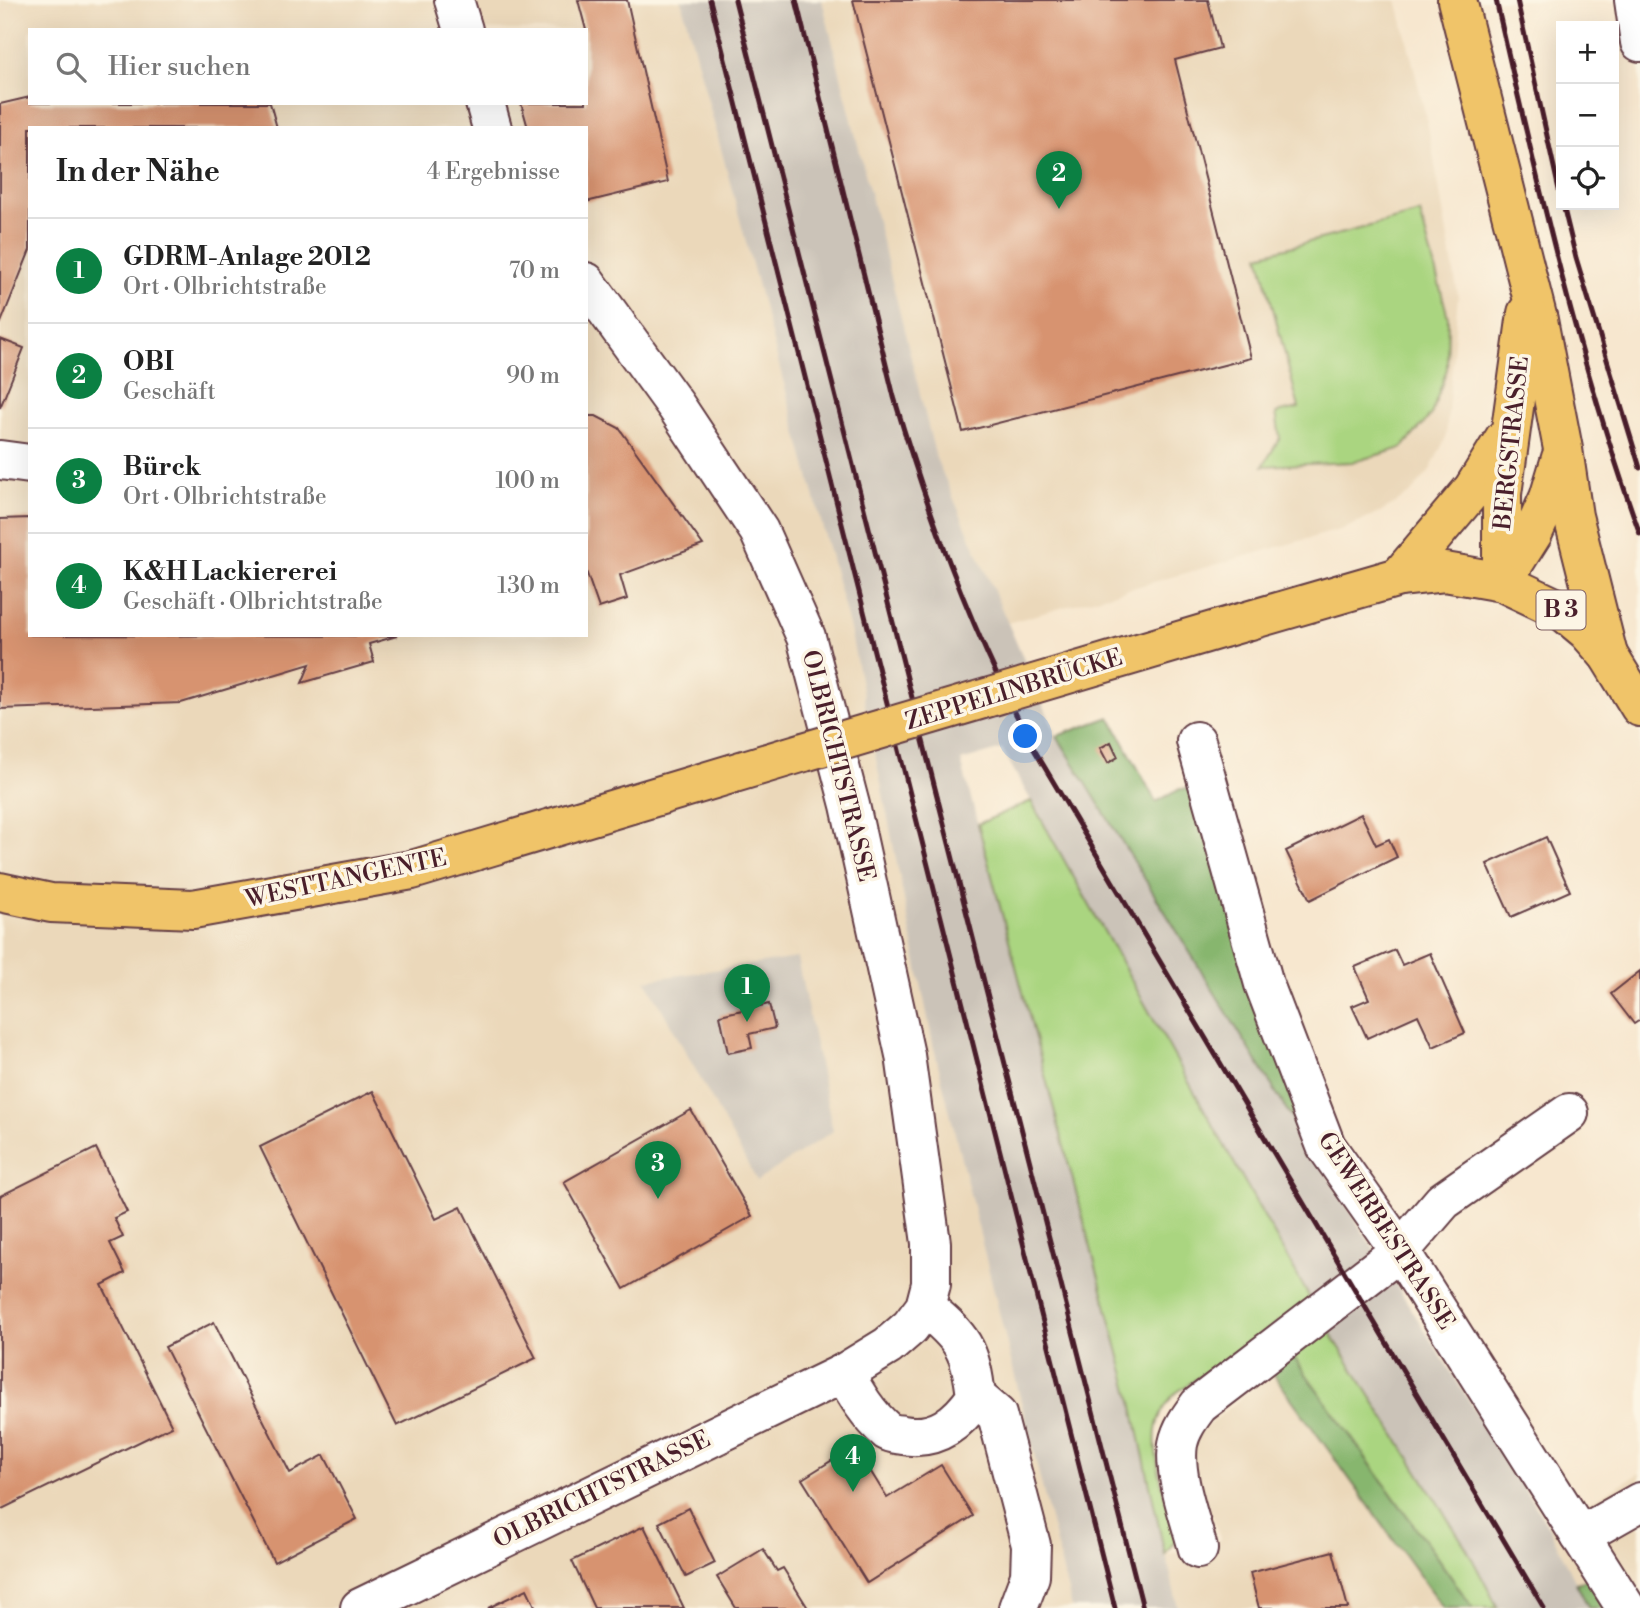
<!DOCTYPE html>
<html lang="de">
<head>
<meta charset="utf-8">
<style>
  body { margin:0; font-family:"Libre Bodoni",serif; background:#f2f2f2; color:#222 }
  .controls { position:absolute; right:21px; top:21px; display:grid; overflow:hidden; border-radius:0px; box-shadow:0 7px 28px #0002 }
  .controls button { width:63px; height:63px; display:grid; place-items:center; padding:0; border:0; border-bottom:2px solid #e0e0e0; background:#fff; color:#222; font:35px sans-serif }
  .you { position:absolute; left:1026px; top:737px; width:24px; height:24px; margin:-18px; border:5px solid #fff; border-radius:50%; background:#1a73e8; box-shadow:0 0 0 10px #1a73e833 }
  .badge { display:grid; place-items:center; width:46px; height:46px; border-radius:50%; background:#0b8043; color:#fff; font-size:23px; font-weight:700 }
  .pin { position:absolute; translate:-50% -58px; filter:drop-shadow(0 2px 4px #0008) }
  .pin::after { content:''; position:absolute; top:37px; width:24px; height:21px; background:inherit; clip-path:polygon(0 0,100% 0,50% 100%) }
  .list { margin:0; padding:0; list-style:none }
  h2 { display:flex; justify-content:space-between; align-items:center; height:91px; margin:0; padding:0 28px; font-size:30px }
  h2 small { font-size:23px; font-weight:400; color:#767676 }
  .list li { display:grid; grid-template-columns:46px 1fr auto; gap:21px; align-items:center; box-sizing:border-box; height:105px; padding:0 28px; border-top:2px solid #e0e0e0 }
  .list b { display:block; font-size:26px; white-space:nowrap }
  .list p { margin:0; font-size:23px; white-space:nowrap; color:#767676 }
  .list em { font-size:23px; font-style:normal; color:#767676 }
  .icon { flex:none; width:38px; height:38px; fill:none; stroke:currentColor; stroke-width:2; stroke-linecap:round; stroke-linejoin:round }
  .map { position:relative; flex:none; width:1640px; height:1608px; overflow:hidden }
  .search { position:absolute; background:#fff; box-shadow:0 7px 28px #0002; left:28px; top:28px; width:560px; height:77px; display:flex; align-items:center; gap:18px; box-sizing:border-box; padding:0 24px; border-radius:0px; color:#767676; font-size:26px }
  .panel { position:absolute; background:#fff; box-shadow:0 7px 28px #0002; left:28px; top:126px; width:560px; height:511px; border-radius:0px }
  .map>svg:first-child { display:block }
  .built { fill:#ebd8ba; fill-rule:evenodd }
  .industrial { fill:#cbc3b8 }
  .green { fill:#aad580; stroke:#7a7a56; stroke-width:2 }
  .forest { fill:#87b66e; stroke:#686a4c; stroke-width:2 }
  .building { fill:#d7936f }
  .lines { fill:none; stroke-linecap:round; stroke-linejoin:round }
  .minor-casing { stroke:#643d44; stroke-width:42 }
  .major-casing { stroke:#643d44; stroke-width:42 }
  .minor { stroke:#fff; stroke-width:38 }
  .major { stroke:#f0c469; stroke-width:38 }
  .rail { stroke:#4a1f2b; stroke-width:5 }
  .major-bridge-casing { stroke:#643d44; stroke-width:42; stroke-linecap:butt }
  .major-bridge { stroke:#f0c469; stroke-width:38 }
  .labels { text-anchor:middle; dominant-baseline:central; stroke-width:7; stroke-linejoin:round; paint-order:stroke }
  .shield { fill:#fcf5e5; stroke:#7f5f63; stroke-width:2 }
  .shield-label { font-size:23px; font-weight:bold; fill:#4a1f2b }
  .street-label { font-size:24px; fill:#4a1f2b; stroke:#fcf5e5 }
</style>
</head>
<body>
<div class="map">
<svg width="1640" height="1608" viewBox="0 0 1640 1608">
  <rect width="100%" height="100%" fill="#fcf5e5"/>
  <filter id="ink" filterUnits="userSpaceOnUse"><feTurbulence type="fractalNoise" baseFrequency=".0143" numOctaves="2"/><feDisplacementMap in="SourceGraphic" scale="14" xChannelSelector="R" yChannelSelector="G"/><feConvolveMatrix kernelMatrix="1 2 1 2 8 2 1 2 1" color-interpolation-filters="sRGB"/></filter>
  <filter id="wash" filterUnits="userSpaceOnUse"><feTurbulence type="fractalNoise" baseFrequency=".00686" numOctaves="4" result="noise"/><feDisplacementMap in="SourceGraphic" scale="28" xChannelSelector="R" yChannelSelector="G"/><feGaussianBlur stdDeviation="1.57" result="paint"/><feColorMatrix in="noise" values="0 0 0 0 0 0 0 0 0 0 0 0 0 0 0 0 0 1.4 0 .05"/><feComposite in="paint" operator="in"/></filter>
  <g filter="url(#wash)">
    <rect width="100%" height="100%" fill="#f7e7cf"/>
    <g class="built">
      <path d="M0 0H681L850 629 933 1044 1072 1608H0ZM30 30H586V103H30ZM30 128H586V635H30Z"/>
      <polygon points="822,0 1397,0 1427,121 1458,295 1446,437 1429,472 1411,493 1383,511 1346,528 1007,623 936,458"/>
      <polygon points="1272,1372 1443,1608 1178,1608 1165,1555 1221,1540 1185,1445"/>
      <polygon points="1640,1473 1640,1608 1592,1579 1576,1583 1548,1526"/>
    </g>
    <g class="industrial">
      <polygon points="681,0 822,0 936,458 1057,736 1315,1156 1548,1526 1589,1608 1498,1608 1467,1549 1311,1300 1002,749 961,761 1132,1402 1178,1608 1072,1608 933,1044 850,629"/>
      <polygon points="797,958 833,1131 757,1181 646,980"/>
    </g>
    <g class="green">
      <polygon points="1420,213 1448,317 1447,369 1431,415 1402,448 1353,462 1263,466 1280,438 1276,413 1299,408 1259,255"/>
      <path d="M1031 801 1311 1300 1173 1395C1167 1404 1159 1414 1157 1425 1150 1453 1169 1510 1176 1539L1165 1555 1132 1402 978 824Z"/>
      <polygon points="1328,1329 1467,1549 1498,1608 1473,1608 1293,1356"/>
    </g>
    <g class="forest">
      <polygon points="1110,717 1156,802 1180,789 1189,789 1202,816 1315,1156 1057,736"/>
      <polygon points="1293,1356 1473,1608 1443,1608 1272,1372"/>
      <polygon points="1592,1579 1611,1608 1589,1608 1576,1583"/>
    </g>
    <g id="blocks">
      <g class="building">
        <polygon points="578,0 627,0 668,182 586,202 586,128 528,128 521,103 586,103 586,30"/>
        <polygon points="853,0 1208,0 1220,48 1175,60 1251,358 963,432"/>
        <polygon points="30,97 30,103 270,103 277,128 30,128 30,250 0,325 0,104"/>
        <polygon points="0,339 24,348 0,408"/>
        <polygon points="586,416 596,416 619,428 703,545 620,575 627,599 599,608 586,571"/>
        <polygon points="30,518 30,635 397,636 369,644 374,662 302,683 310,664 181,703 0,709 0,519"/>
        <polygon points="1111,742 1118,757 1108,763 1100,748"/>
        <polygon points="1361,814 1376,845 1389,839 1397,857 1310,900 1286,851"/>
        <polygon points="1546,837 1570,891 1511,917 1487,864"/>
        <polygon points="1395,950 1402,965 1430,953 1465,1033 1433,1047 1418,1015 1367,1038 1352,1006 1369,999 1355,967"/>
        <polygon points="1640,971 1640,1020 1634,1024 1611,994"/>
        <polygon points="769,1004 775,1028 749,1034 752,1048 728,1053 720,1015"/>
        <polygon points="373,1091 436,1219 461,1207 536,1358 397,1426 260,1147"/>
        <polygon points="691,1110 752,1216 624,1289 564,1182"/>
        <polygon points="96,1148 127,1212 114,1218 123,1237 110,1243 125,1273 102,1285 172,1426 0,1510 0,1196"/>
        <polygon points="214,1322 290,1473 324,1455 357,1519 274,1562 165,1347"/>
        <polygon points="855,1446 887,1498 941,1465 973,1516 867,1583 802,1479"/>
        <polygon points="688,1508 715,1563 686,1577 659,1523"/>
        <polygon points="644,1526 684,1608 594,1608 572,1561"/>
        <polygon points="763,1549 777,1571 783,1568 808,1608 736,1608 717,1577"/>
        <polygon points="1333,1551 1348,1608 1259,1608 1250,1573"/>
        <polygon points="527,1589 536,1608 488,1608"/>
      </g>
    </g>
  </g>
  <g filter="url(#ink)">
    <use href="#blocks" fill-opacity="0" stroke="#643d44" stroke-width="2"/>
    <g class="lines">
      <g class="minor-casing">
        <g id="minor">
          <polyline points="454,0 463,30"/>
          <polyline points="1634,0 1640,42"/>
          <polyline points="485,103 492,128"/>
          <polyline points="0,460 30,464"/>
          <polyline points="1196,741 1264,984 1326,1146 1400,1251 1626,1608"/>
          <path d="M844 1373C856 1394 868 1415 887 1431 892 1434 897 1434 903 1435 936 1441 958 1423 976 1397 971 1349 962 1337 925 1307"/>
          <polyline points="976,1397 997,1415 1031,1545 1030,1576 1018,1608"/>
          <polyline points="1580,1536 1640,1502"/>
          <path d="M1198 1549C1190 1518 1173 1475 1178 1444 1181 1429 1190 1417 1199 1405L1400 1251 1443 1201 1569 1113"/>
          <polyline points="360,1608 844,1373 888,1346 910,1327 925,1307 931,1284 931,1243 905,1055 850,805 806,637 759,531 676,406 586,282"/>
        </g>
      </g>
      <g class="major-casing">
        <g id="major">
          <polyline points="1457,0 1538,320 1563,449 1573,516 1608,655"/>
          <polyline points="1399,577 1473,489 1504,439"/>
          <polyline points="1502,582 1502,494 1527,313"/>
          <polyline points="1502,582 1533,533 1549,498 1561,458"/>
          <polyline points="1223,628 1399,577 1445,572 1502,582 1563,611 1587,631 1608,655 1640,707"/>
          <polyline points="0,892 51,903 193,909 412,870 804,752"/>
        </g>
      </g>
      <use href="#minor" class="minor"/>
      <use href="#major" class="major"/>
      <g class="rail">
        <polyline points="710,0 1115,1608"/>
        <polyline points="735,0 1143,1608"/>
        <path d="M796 0 894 397C930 520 974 638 1035 751L1544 1608"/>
        <path d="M1496 0C1537 180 1578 361 1640 534"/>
        <polyline points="1517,0 1561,199"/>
        <polyline points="1563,205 1576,258 1640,468"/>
      </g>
      <g class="major-bridge-casing">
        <polyline id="major-bridge" points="804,752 1223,628"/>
      </g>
      <use href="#major-bridge" class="major-bridge"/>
    </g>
  </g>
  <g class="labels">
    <rect class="shield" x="1536.5" y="590.5" width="49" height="39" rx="5"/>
    <g class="shield-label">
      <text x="1561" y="610">B 3</text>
    </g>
    <g class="street-label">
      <text transform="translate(1512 443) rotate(-84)">BERGSTRASSE</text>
      <text transform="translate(1014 690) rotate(-17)">ZEPPELINBRÜCKE</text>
      <text transform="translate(838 766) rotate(76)">OLBRICHTSTRASSE</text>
      <text transform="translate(346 879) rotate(-12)">WESTTANGENTE</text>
      <text transform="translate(1386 1231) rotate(57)">GEWERBESTRASSE</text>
      <text transform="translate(602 1490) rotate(-26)">OLBRICHTSTRASSE</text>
    </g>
  </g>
</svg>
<div class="controls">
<button>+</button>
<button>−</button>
<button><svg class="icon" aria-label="locate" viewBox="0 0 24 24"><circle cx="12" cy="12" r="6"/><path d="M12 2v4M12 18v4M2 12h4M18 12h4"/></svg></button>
</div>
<div class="you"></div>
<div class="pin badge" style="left:747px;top:1022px">1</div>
<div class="pin badge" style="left:1059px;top:209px">2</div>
<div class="pin badge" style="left:658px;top:1199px">3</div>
<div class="pin badge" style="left:853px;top:1492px">4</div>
<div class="search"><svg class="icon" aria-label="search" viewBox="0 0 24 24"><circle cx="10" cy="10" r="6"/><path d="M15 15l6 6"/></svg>Hier suchen</div>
<section class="panel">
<h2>In der Nähe<small>4 Ergebnisse</small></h2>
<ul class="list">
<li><span class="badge">1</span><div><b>GDRM-Anlage 2012</b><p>Ort · Olbrichtstraße</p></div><em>70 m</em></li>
<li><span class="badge">2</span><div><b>OBI</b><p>Geschäft</p></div><em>90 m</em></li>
<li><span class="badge">3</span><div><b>Bürck</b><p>Ort · Olbrichtstraße</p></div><em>100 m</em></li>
<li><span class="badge">4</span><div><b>K&amp;H Lackiererei</b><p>Geschäft · Olbrichtstraße</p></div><em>130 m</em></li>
</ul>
</section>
</div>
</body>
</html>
